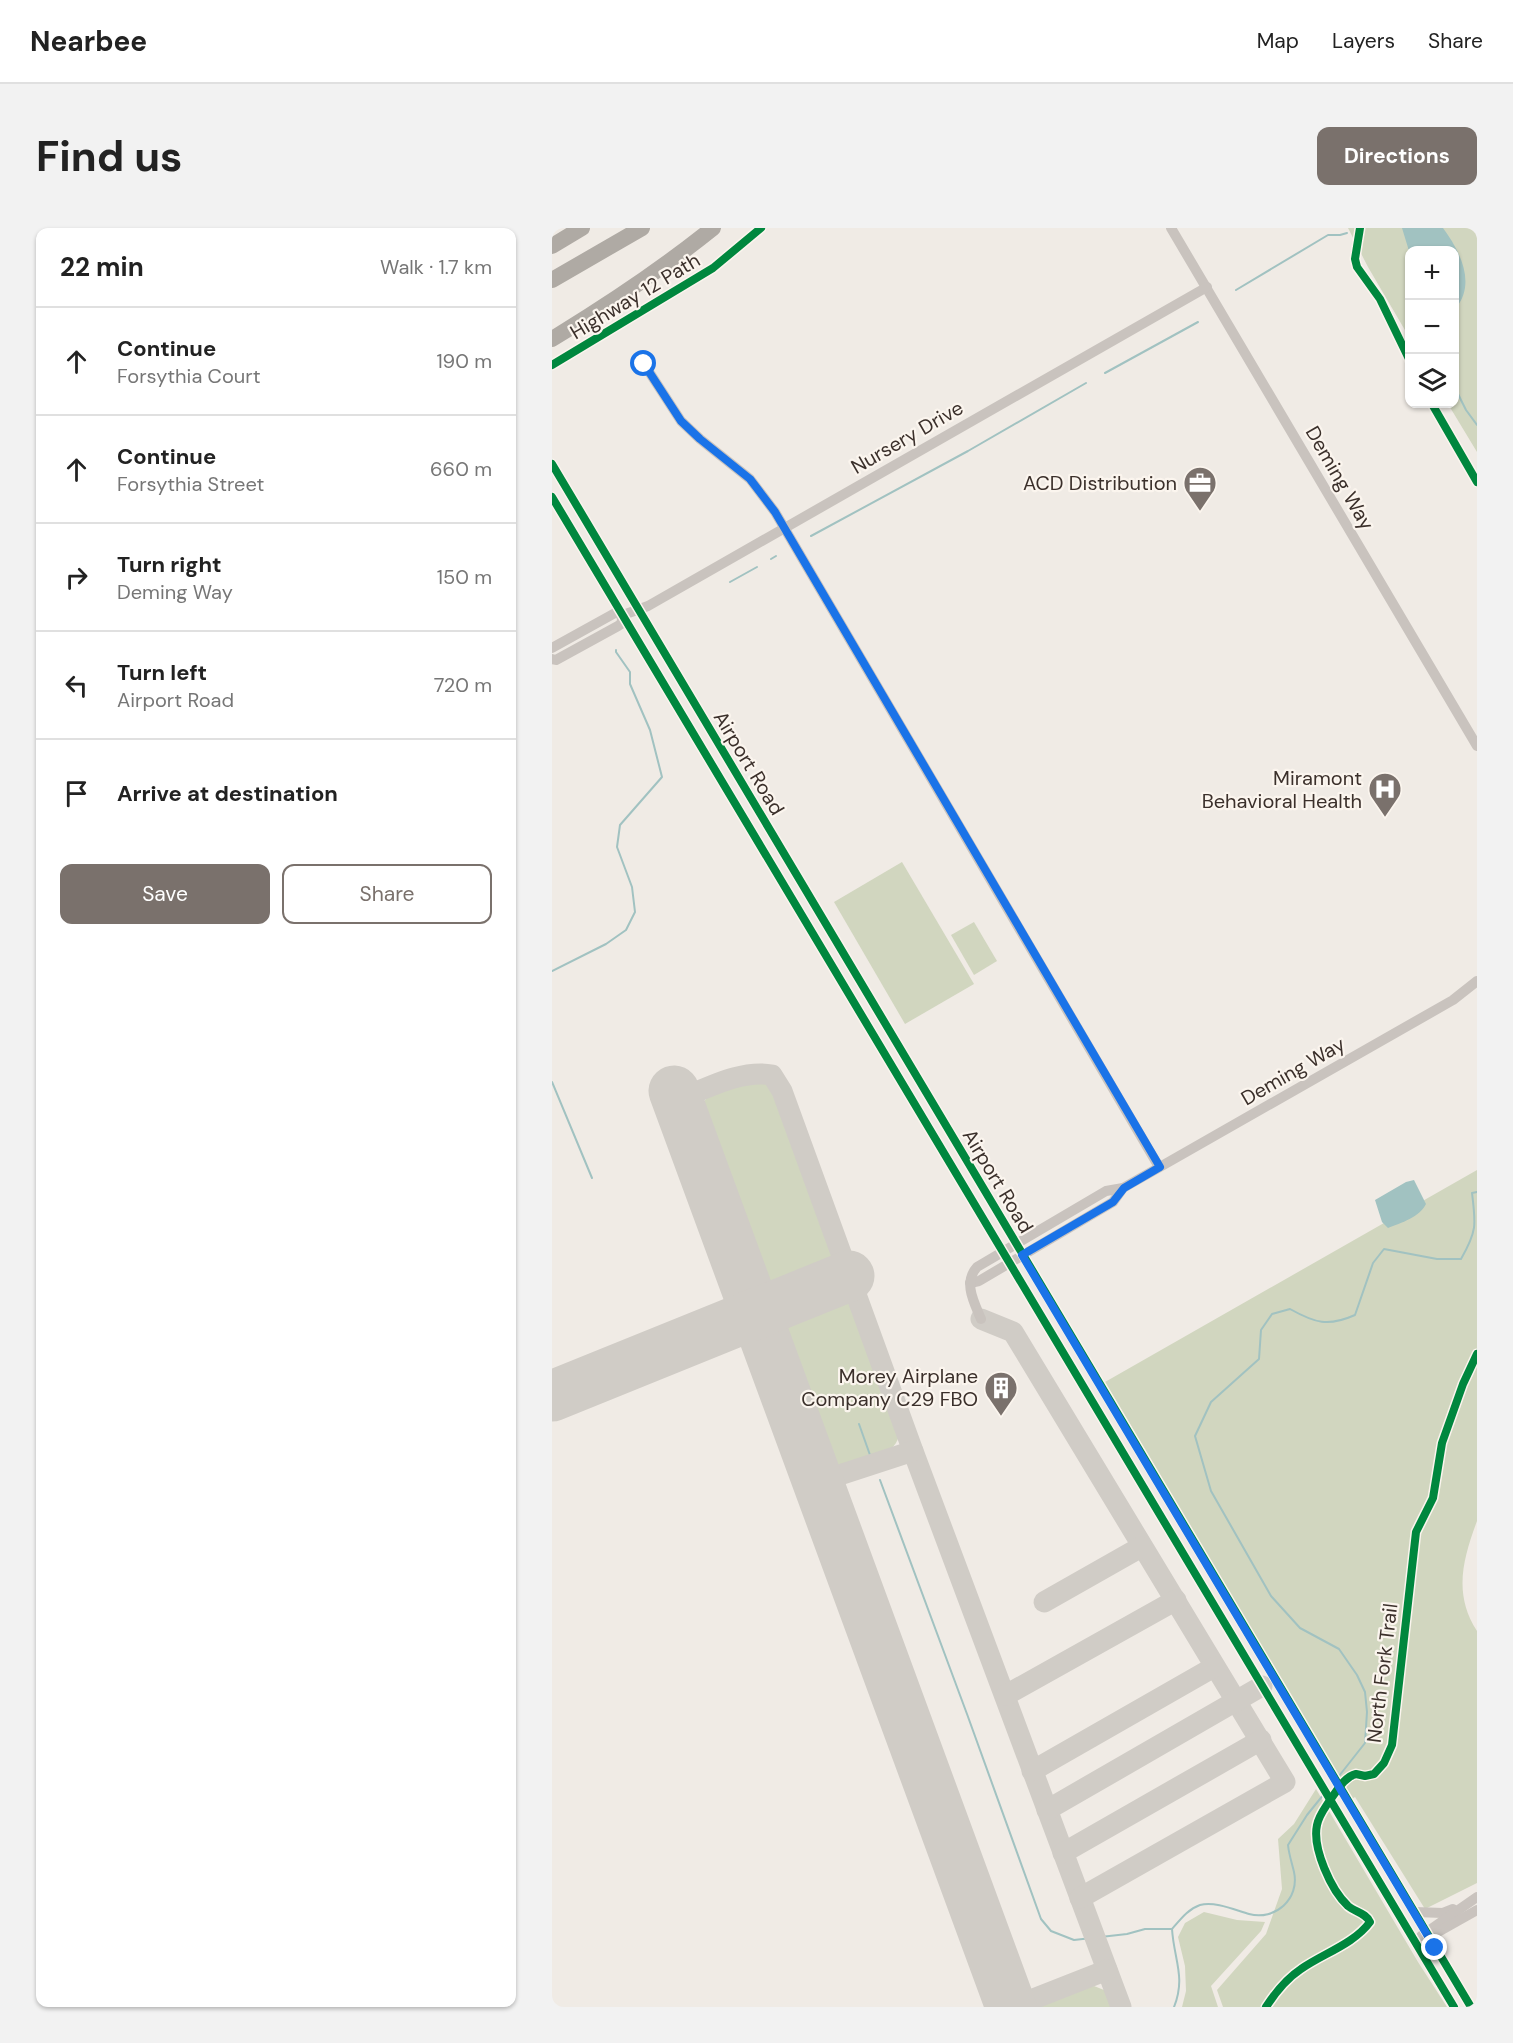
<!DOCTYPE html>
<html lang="en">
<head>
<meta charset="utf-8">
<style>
  body { margin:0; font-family:"DM Sans",sans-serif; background:#f2f2f2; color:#222 }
  .controls { position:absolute; right:18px; top:18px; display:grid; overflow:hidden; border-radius:12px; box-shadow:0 2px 4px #0004 }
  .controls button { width:54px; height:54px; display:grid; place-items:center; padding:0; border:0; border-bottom:2px solid #e0e0e0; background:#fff; color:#222; font:30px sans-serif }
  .stop { position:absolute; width:18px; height:18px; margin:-14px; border:4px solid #1a73e8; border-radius:50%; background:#fff }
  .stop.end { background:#1a73e8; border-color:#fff; box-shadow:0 2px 6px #0008 }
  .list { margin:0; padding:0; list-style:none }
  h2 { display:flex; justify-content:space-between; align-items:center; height:78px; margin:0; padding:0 24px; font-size:26px }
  h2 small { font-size:20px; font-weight:400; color:#767676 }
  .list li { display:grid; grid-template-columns:39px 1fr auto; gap:18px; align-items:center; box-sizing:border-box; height:108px; padding:0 24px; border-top:2px solid #e0e0e0 }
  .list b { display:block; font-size:22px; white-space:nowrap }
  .list p { margin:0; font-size:20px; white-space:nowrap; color:#767676 }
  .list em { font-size:20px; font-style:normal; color:#767676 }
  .actions { display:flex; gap:12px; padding:18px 24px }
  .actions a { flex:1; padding:14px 0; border:2px solid #7a716c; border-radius:12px; text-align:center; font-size:21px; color:#7a716c }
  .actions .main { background:#7a716c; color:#fff }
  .icon { flex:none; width:33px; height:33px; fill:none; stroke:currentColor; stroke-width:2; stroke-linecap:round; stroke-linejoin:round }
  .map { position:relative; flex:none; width:925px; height:1779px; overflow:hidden; border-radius:12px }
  header { display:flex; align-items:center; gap:36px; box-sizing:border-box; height:84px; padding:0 30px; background:#fff; border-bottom:2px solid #e0e0e0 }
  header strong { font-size:28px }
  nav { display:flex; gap:33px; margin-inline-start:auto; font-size:21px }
  .intro { display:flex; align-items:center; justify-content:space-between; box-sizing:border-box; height:144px; padding:0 36px }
  h1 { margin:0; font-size:42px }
  .button { padding:15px 27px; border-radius:12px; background:#7a716c; color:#fff; font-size:21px; font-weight:700 }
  main { display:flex; gap:36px; padding:0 36px }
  aside { flex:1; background:#fff; border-radius:12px; box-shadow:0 2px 4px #0004 }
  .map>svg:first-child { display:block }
  .green { fill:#d1d6bf }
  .water { fill:#a1c2c1 }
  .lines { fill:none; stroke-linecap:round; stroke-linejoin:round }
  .stream { stroke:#a1c2c1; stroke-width:2 }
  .taxiway { stroke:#d0ccc6; stroke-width:21 }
  .runway { stroke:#d0ccc6; stroke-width:51 }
  .minor { stroke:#c9c3be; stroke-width:10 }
  .highway { stroke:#afaaa4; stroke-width:16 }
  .cycleway-casing { stroke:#fbf5ee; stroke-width:11 }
  .cycleway { stroke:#00873e; stroke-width:8 }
  .route { stroke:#1a73e8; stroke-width:8 }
  .labels { text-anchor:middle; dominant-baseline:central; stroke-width:4.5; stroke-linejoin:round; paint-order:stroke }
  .street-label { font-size:20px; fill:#3b302b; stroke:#fbf5ee }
  .poi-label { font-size:20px; fill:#3b302b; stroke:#fbf5ee; text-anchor:end }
</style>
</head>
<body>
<header>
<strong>Nearbee</strong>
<nav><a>Map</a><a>Layers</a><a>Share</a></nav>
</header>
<div class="intro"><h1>Find us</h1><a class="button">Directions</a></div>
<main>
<aside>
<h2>22 min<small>Walk · 1.7 km</small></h2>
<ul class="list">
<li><svg class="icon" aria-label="ahead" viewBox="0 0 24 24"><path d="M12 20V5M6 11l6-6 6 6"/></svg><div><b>Continue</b><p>Forsythia Court</p></div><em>190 m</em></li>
<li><svg class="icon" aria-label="ahead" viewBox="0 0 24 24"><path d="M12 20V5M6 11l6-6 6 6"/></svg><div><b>Continue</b><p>Forsythia Street</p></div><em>660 m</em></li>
<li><svg class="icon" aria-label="right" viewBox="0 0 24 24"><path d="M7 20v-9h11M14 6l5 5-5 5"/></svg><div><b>Turn right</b><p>Deming Way</p></div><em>150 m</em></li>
<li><svg class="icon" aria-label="left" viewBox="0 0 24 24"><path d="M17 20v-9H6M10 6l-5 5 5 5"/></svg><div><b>Turn left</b><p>Airport Road</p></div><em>720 m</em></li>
<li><svg class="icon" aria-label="arrive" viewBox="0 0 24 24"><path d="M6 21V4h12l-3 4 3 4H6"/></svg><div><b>Arrive at destination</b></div></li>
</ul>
<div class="actions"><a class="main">Save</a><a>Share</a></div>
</aside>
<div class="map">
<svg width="925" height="1779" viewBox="0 0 925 1779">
  <rect width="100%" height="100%" fill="#f0ebe5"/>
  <g class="green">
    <polygon points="796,0 925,0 925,224 896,176 902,176 902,22 858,22 857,109 816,39"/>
    <polygon points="350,634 422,756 353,796 282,674"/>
    <polygon points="422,694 445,733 422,747 399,707"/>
    <polygon points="201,852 214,854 223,865 283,1028 211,1058 148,884 150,875 157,868"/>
    <path d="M925 942V1293C911 1331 901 1366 925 1403V1655L873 1681 803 1569 800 1571 553 1154Z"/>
    <path d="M297 1068 346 1196C348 1207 347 1213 339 1221L287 1239 274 1230 226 1096Z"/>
    <polygon points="764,1561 866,1734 895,1779 671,1779 665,1762 714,1706 730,1661 726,1611 742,1596"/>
    <polygon points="652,1684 685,1692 713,1694 709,1703 659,1758 666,1779 630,1779 634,1763 633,1738 626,1709 633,1695"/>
    <polygon points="542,1758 552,1762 562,1779 488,1779 490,1776 528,1761"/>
  </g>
  <g class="water">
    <path d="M850 0H891C908 23 925 56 903 81L902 22 857 23Z"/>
    <path d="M862 952 874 976C868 989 849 995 836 1000L830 994 823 972 854 954Z"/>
  </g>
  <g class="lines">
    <g class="stream">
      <polyline points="684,62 776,7 788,7 795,5"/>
      <polyline points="553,145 646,94"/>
      <polyline points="902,158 914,182 925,197"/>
      <polyline points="259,308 416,223 534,155"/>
      <polyline points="219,331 224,328"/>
      <polyline points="178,354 205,339"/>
      <polyline points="0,743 54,716 74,702 83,684 80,659 65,619 68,597 110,549 98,502 78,456 78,444 64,424 64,422"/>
      <polyline points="0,854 40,950"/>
      <polyline points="307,1196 318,1227"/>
      <polyline points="328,1252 415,1486 489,1691 499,1703 522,1712 575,1706 593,1701 619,1701"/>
      <path d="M787 1548 813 1515 815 1484 813 1464 805 1447 787 1421 748 1400 719 1368 659 1263 643 1208 659 1174 707 1131 709 1102 720 1086 738 1081C763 1095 776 1099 803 1087L821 1035 832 1021 885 1031H909C925 1003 924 997 920 965L925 964"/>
      <path d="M622 1779C634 1749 622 1732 620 1701 628 1692 636 1681 648 1677 663 1673 683 1682 697 1686 723 1693 748 1671 742 1644 740 1635 737 1627 736 1617L755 1587 772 1566"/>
    </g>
    <g class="taxiway">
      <path d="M125 872C154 861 189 841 220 847L230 863 361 1223 569 1779"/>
      <polyline points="429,1091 461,1104 733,1554 528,1670"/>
      <polyline points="266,1254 361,1223"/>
      <polyline points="492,1374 589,1319"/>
      <polyline points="454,1467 624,1372"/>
      <polyline points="480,1543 662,1439"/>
      <polyline points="495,1582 710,1458"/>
      <polyline points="511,1625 709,1512"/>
      <polyline points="461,1779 555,1742"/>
    </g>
    <g class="runway">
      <polyline points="122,863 459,1779"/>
      <polyline points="0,1168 297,1048"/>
    </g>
    <g class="minor">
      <polyline points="619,0 925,518"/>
      <polyline points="92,136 129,193 148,211 198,251 223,284 607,939"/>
      <polyline points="0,236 919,1779"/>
      <polyline points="0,269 902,1779"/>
      <polyline points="0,420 63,385 71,387 96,378 655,59"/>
      <polyline points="0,431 4,432 66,398 69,396 71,387"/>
      <polyline points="418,1055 427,1053 561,974 571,960"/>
      <path d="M429 1091C422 1074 411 1055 425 1039L554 963 571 960 901 772 925 753"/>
      <polyline points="863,1684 891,1685 901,1681"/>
      <polyline points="869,1708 925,1669"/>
      <polyline points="879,1708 925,1682"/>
    </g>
    <g class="highway">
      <polyline points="0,18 30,0"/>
      <polyline points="0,52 90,0"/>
      <path d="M0 111C56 77 110 41 161 0"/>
    </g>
    <g class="cycleway-casing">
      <g id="cycleway">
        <polyline points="808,0 803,31 805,39 828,71 858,133"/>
        <polyline points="0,137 161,40 209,0"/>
        <polyline points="880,176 925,254"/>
        <polyline points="0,236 919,1779"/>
        <polyline points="0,269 902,1779"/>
        <path d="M714 1779C723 1765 734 1751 749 1741 770 1726 802 1716 818 1694 814 1685 803 1684 796 1678 779 1662 760 1620 765 1597 767 1587 773 1580 778 1572 785 1563 792 1549 804 1546L813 1548 822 1546 832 1535 840 1517 864 1304 881 1270 890 1215 911 1156 925 1126"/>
      </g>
    </g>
    <use href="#cycleway" class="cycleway"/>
  </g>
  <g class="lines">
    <polyline class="route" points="92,136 129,193 148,211 198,251 223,284 608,939 572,960 561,974 470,1027 883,1720"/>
  </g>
  <defs>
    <g id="office-pin" transform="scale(1.725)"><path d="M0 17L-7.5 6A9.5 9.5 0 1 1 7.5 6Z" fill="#7a716c" stroke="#fbf5ee"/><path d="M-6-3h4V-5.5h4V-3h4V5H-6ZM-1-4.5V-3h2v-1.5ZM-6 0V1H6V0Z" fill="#fff"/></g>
    <g id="hospital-pin" transform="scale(1.725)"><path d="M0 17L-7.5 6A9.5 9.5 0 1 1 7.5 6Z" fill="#7a716c" stroke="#fbf5ee"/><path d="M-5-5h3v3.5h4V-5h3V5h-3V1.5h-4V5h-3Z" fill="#fff"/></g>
    <g id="building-pin" transform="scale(1.725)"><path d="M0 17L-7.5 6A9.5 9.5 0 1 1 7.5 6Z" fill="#7a716c" stroke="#fbf5ee"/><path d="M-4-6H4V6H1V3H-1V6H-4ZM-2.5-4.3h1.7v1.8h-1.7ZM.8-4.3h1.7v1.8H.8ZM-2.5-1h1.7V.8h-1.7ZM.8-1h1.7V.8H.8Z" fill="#fff"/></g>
  </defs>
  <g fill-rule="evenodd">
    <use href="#office-pin" x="648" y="255"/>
    <use href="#hospital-pin" x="833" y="561"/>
    <use href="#building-pin" x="449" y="1160"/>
  </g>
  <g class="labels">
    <g class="street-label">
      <text transform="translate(83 68) rotate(-31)">Highway 12 Path</text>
      <text transform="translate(355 209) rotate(-30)">Nursery Drive</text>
      <text transform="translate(788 250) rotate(60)">Deming Way</text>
      <text transform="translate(197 535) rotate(59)">Airport Road</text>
      <text transform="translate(741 843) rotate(-30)">Deming Way</text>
      <text transform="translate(446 953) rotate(59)">Airport Road</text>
      <text transform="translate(830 1445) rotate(-83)">North Fork Trail</text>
    </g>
    <g class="poi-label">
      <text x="625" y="255">ACD Distribution</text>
      <text x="810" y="550">Miramont<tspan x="810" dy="23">Behavioral Health</tspan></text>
      <text x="426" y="1148">Morey Airplane<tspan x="426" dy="23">Company C29 FBO</tspan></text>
    </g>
  </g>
</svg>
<div class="controls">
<button>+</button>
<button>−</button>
<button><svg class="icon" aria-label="layers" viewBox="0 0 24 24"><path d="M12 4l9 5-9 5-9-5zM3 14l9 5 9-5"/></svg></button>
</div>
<div class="stop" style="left:92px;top:136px"></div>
<div class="stop end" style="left:883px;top:1720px"></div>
</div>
</main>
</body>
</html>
